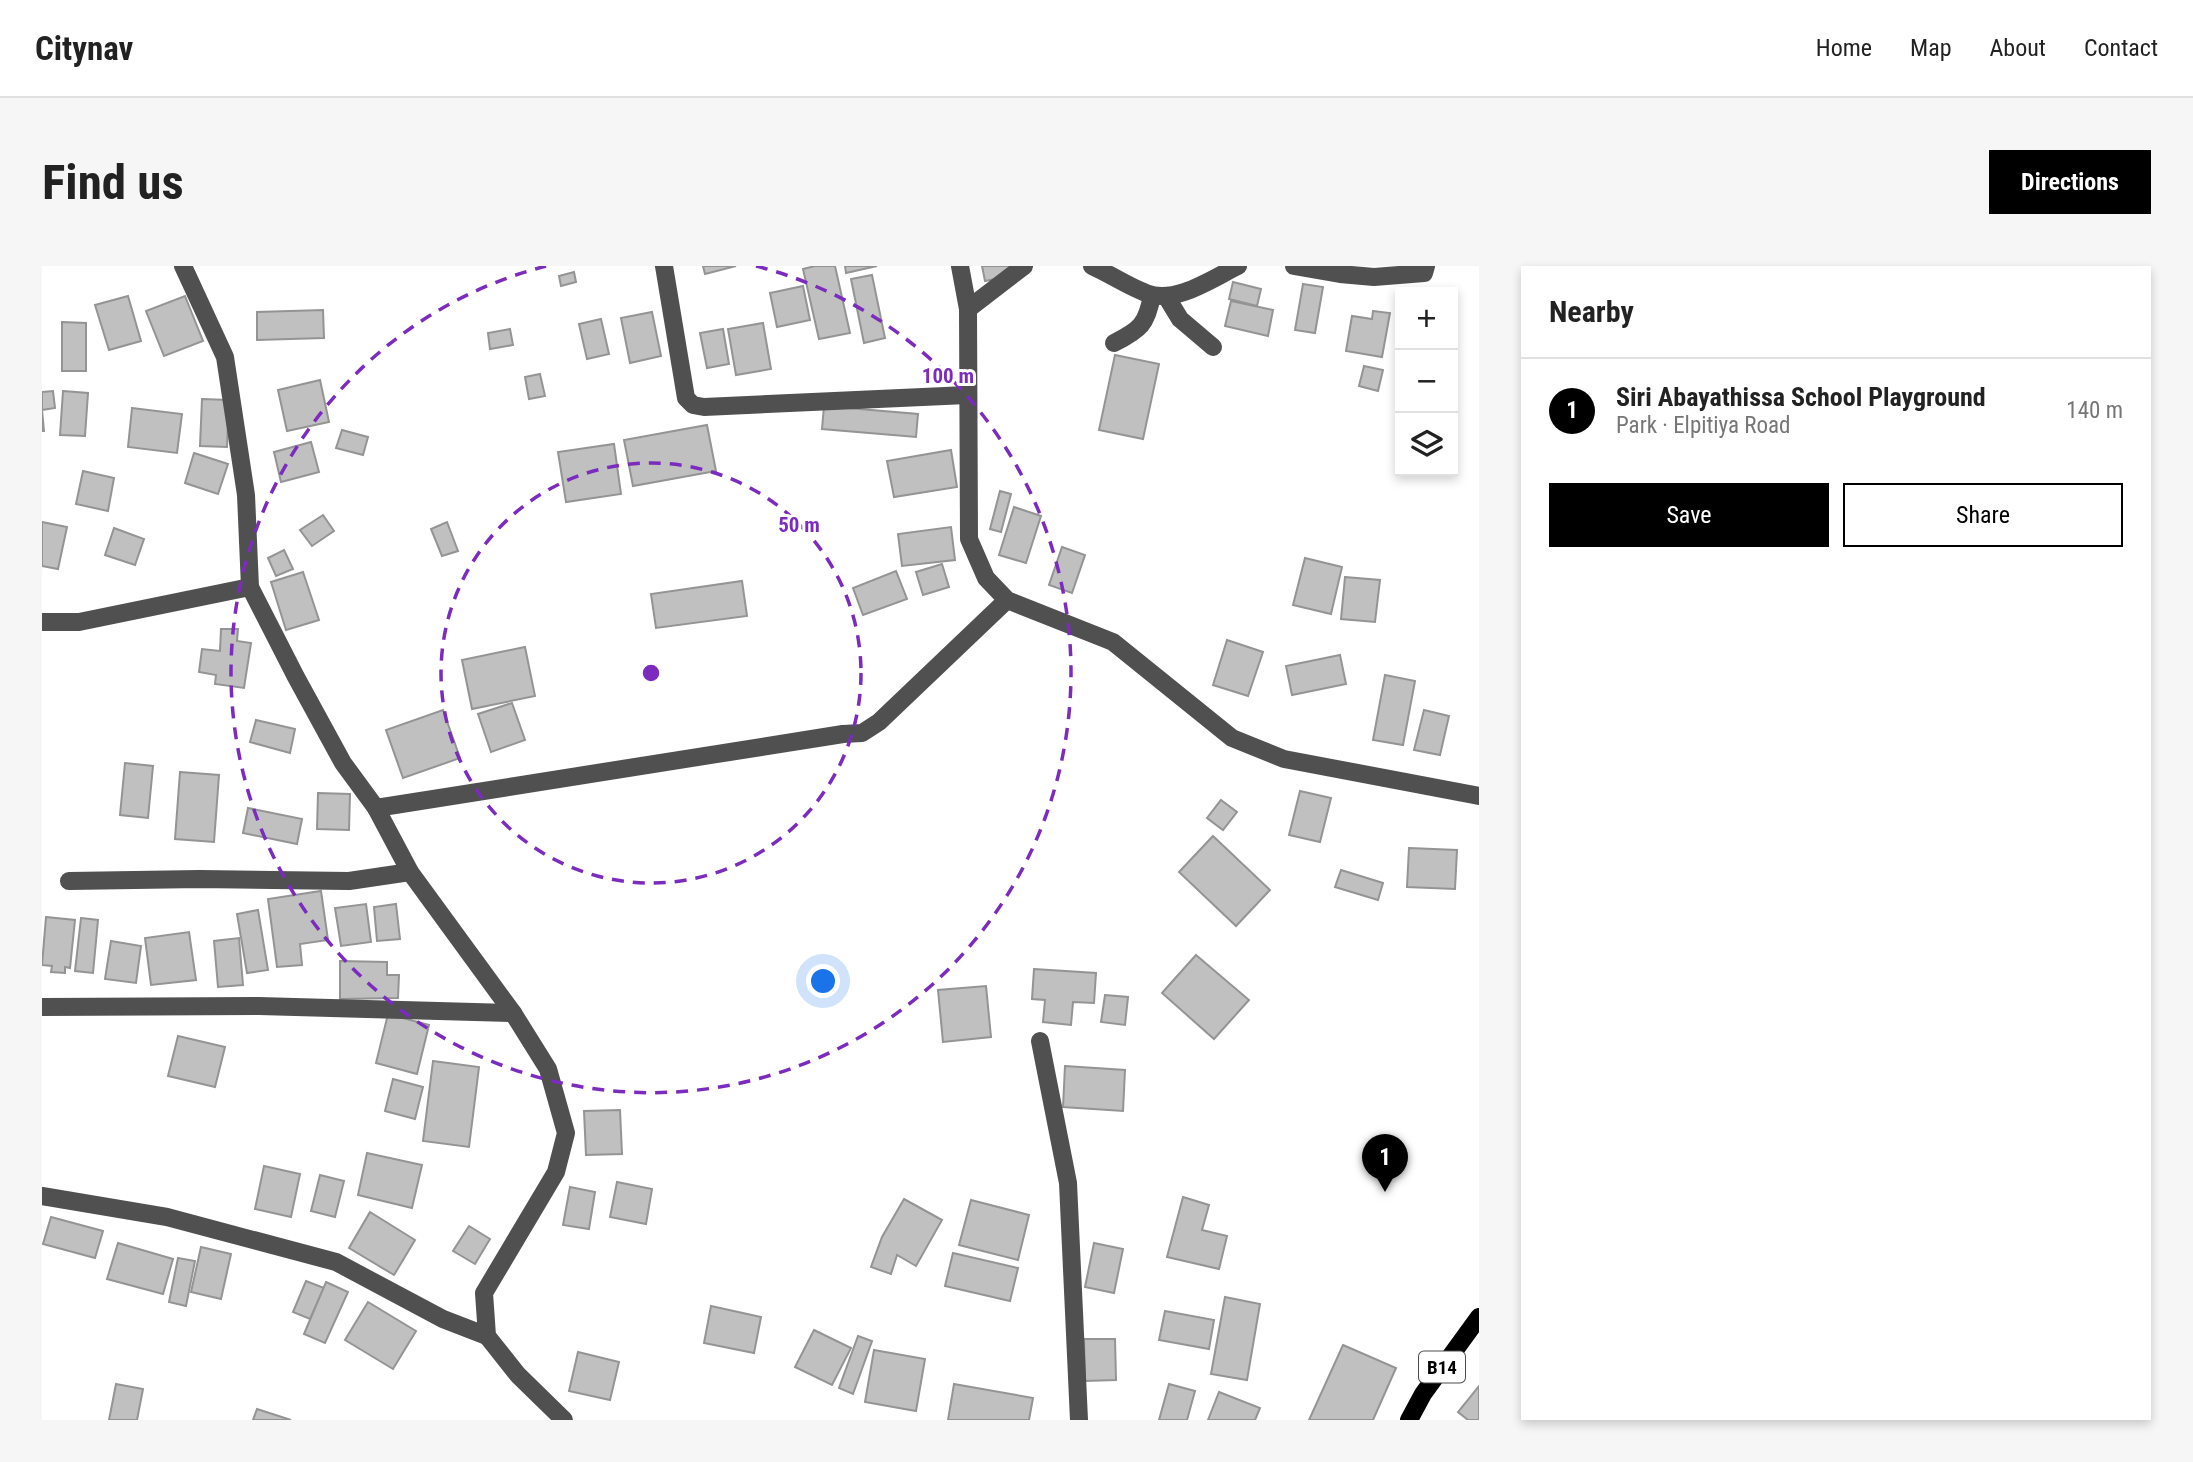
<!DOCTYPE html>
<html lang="en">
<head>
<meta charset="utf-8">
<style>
  body { margin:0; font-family:"Roboto Condensed",sans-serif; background:#f6f6f6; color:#222 }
  .controls { position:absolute; right:21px; top:21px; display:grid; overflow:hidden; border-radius:0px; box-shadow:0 4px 10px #0003 }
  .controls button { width:63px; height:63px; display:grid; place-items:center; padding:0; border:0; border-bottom:2px solid #e0e0e0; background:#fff; color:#222; font:35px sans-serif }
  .you { position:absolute; left:782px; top:716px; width:24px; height:24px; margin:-18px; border:5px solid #fff; border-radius:50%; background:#1a73e8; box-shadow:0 0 0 10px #1a73e833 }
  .badge { display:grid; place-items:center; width:46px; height:46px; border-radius:50%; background:#000; color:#fff; font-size:23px; font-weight:700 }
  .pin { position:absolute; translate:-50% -58px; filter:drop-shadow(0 2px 4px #0008) }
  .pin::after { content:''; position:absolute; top:37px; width:24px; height:21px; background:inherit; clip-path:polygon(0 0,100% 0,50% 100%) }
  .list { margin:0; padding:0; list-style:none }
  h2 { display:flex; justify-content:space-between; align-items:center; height:91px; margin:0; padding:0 28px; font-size:30px }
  h2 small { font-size:23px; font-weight:400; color:#767676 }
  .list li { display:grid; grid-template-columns:46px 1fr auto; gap:21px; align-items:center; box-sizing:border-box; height:105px; padding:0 28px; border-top:2px solid #e0e0e0 }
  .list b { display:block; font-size:26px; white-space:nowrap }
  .list p { margin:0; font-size:23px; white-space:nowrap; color:#767676 }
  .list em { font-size:23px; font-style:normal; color:#767676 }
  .actions { display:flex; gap:14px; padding:21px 28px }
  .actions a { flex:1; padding:16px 0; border:2px solid #000; border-radius:0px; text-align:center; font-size:24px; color:#000 }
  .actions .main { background:#000; color:#fff }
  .icon { flex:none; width:38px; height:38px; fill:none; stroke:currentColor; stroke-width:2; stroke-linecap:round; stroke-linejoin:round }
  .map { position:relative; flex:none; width:1437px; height:1154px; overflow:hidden; border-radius:0px }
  header { display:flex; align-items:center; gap:42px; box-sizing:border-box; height:98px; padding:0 35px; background:#fff; border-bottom:2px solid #e0e0e0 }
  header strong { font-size:33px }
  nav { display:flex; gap:38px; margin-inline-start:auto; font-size:24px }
  .intro { display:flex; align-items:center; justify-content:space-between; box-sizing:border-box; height:168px; padding:0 42px }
  h1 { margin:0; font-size:49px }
  .button { padding:18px 32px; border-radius:0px; background:#000; color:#fff; font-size:24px; font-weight:700 }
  main { display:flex; gap:42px; padding:0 42px }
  aside { flex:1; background:#fff; border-radius:0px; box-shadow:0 4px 10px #0003 }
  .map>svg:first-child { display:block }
  .building { fill:#c0c0c0; stroke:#949494; stroke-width:2 }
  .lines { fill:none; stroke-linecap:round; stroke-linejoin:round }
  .minor { stroke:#505050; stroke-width:18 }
  .major { stroke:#000; stroke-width:18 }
  .ring { fill:none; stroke:#7b2cbf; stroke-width:3.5; stroke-dasharray:12 9 }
  .labels { text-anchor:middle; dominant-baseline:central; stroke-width:6; stroke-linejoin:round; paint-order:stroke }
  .shield { fill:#fff; stroke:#4c4c4c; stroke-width:2 }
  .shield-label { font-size:19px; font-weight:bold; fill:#000 }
  .centre { fill:#7b2cbf; stroke:#fff; stroke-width:3.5 }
  .ring-label { font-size:21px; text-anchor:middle; font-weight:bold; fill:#7b2cbf; stroke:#fff; stroke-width:6; stroke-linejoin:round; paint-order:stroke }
</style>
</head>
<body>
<header>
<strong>Citynav</strong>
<nav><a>Home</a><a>Map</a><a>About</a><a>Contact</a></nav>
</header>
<div class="intro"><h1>Find us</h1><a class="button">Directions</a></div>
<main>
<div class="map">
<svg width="1437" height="1154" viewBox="0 0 1437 1154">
  <rect width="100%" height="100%" fill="#fff"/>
  <g class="building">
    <polygon points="661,0 694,0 663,8"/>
    <polygon points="773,0 793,0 808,67 777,73 761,3"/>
    <polygon points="803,0 835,0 804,7"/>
    <polygon points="940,0 970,0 963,11 943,15"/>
    <polygon points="532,6 534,16 519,20 517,10"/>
    <polygon points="830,9 843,72 822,77 809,13"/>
    <polygon points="1191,16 1219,23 1215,40 1187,33"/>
    <polygon points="1261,18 1281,21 1273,67 1253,64"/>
    <polygon points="761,20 768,54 735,61 728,27"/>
    <polygon points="86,30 99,75 67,84 53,39"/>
    <polygon points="143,30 161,75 122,90 104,45"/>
    <polygon points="1189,35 1231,44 1226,70 1183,60"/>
    <polygon points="281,44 282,72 215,74 215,46"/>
    <polygon points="1331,45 1348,47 1340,91 1304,85 1310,50 1330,53"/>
    <polygon points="610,46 619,90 588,97 579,52"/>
    <polygon points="559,53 567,88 545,93 537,58"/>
    <polygon points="20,56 44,57 44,105 20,105"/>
    <polygon points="721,57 729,103 694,109 686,63"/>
    <polygon points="468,63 471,79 448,83 446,67"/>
    <polygon points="681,63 687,98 665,102 658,67"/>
    <polygon points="1073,89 1117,98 1101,173 1057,164"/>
    <polygon points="1322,100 1341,104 1336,125 1317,120"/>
    <polygon points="498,108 503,130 487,133 483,111"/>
    <polygon points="278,114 287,156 245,165 236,124"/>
    <polygon points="11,125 13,142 0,144 2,165 0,165 0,126"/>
    <polygon points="21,125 46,127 43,170 18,169"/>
    <polygon points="160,133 187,134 185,181 158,180"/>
    <polygon points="782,140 876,148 874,171 780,163"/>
    <polygon points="90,142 140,148 135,187 86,181"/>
    <polygon points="665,159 674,205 591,220 582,174"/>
    <polygon points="300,164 326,171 321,189 294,182"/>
    <polygon points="269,176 277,206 239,216 232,186"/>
    <polygon points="572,178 579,228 524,236 516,186"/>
    <polygon points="909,184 915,221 852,231 845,195"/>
    <polygon points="152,187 186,198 176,228 143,217"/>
    <polygon points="41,205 72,212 66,245 34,238"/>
    <polygon points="958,225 969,228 959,266 948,263"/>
    <polygon points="972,241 999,250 984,297 957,289"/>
    <polygon points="281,249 292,265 270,280 258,264"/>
    <polygon points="0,256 25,261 16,303 0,300"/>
    <polygon points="405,256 416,285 400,290 389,263"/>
    <polygon points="909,261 913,294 860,300 856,268"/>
    <polygon points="72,262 102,273 93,299 63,289"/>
    <polygon points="1020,281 1043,289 1030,327 1007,319"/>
    <polygon points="242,284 251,303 234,310 226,292"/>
    <polygon points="1263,292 1300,301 1289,348 1251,339"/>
    <polygon points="900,298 907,321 881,329 874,306"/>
    <polygon points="854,305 865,333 821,349 811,322"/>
    <polygon points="261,306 277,354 244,364 229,316"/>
    <polygon points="1303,311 1338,314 1333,356 1299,353"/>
    <polygon points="700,315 705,350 614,362 609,328"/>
    <polygon points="179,363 196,363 195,375 209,377 202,422 173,418 174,409 157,406 160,383 178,385"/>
    <polygon points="1185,374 1221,386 1206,430 1171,419"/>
    <polygon points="483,381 493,430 430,443 420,394"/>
    <polygon points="1298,389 1304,418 1250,429 1244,400"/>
    <polygon points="1343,409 1373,415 1361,479 1331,474"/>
    <polygon points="470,437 483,474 449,486 436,448"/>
    <polygon points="401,444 418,492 361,512 344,464"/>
    <polygon points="1382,444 1407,450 1398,489 1372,484"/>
    <polygon points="214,454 253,463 248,487 208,476"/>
    <polygon points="83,497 111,500 106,552 78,549"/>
    <polygon points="138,506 177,509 172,576 133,573"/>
    <polygon points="1258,525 1289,532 1278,576 1247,569"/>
    <polygon points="276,527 308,528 307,564 275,563"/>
    <polygon points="1179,534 1195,546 1181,564 1165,552"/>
    <polygon points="206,542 260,553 255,578 201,567"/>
    <polygon points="1171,570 1228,624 1194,660 1137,606"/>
    <polygon points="1367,582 1415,584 1413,623 1365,621"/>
    <polygon points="1299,604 1341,617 1336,634 1293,621"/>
    <polygon points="279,625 286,674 258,678 260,699 235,701 226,633"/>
    <polygon points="324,638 329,676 299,680 293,642"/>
    <polygon points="354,638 358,673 335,675 332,641"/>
    <polygon points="216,644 226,704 205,707 195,648"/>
    <polygon points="4,651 33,654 28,702 23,701 23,707 9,706 10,700 0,699"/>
    <polygon points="39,652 56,654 51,707 33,705"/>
    <polygon points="147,666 154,714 109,719 103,672"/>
    <polygon points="197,672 201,719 176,721 172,675"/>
    <polygon points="69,675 99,680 94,717 63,713"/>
    <polygon points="1154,689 1207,734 1172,773 1120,727"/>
    <polygon points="298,695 345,696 345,709 357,709 356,732 298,733"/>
    <polygon points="992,703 1054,707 1052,737 1031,736 1029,759 1001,756 1003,734 990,733"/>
    <polygon points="944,720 949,771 901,776 896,724"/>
    <polygon points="1063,729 1086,731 1083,759 1059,756"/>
    <polygon points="346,748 387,759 375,808 334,797"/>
    <polygon points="136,770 183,781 173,821 126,810"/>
    <polygon points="391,795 437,801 427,881 381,875"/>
    <polygon points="1023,800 1083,804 1081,845 1021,841"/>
    <polygon points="351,813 381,821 373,853 343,845"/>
    <polygon points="578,844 580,888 544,889 542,845"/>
    <polygon points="325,887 380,899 370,942 316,929"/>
    <polygon points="222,900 258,908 249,951 213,943"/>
    <polygon points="278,909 302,915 293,951 269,945"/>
    <polygon points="575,916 610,923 604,958 568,951"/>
    <polygon points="528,921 553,926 547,963 521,959"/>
    <polygon points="1141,931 1167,939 1160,964 1185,970 1177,1003 1125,991"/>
    <polygon points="862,933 900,954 874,1000 855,989 849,1008 829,1001 840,971"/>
    <polygon points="929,934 987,949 976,994 917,979"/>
    <polygon points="328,946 373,974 352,1009 307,982"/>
    <polygon points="9,951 61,965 53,992 1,978"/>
    <polygon points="427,960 448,973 433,998 411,985"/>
    <polygon points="76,977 131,993 121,1028 65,1013"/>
    <polygon points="1052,977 1081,983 1072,1027 1043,1021"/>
    <polygon points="159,981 189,988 179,1033 149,1026"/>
    <polygon points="911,987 976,1002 968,1035 903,1020"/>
    <polygon points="136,992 153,995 144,1040 127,1036"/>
    <polygon points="264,1015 282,1022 268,1053 251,1046"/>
    <polygon points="284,1016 306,1026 283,1077 262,1068"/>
    <polygon points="1183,1031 1218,1038 1205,1114 1169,1108"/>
    <polygon points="326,1036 374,1065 351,1103 303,1074"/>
    <polygon points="669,1040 719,1051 712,1087 662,1077"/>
    <polygon points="1123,1045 1172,1054 1167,1083 1117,1074"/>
    <polygon points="772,1064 809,1082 790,1119 753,1101"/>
    <polygon points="816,1070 830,1075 811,1128 797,1122"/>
    <polygon points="1042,1073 1073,1073 1074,1114 1043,1115"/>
    <polygon points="1301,1079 1354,1102 1331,1154 1267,1154"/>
    <polygon points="832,1084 883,1093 874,1145 823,1136"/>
    <polygon points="536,1086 577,1096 568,1134 527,1125"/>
    <polygon points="74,1118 101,1123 95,1154 67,1154"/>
    <polygon points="912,1118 991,1132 987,1154 906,1154"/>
    <polygon points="1127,1118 1153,1125 1145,1154 1117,1154"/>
    <polygon points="1437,1120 1437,1154 1426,1154 1416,1146"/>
    <polygon points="1177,1126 1218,1142 1213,1154 1166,1154"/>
    <polygon points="215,1143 249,1154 211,1154"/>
  </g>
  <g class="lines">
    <g class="minor">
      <polyline points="141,0 183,91 204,229 208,321 254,411 301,497 334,542 368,606 471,747 506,803 524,867 514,906 442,1027 445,1070 476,1109 522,1154"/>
      <polyline points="622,0 644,132 651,139 662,141 925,129"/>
      <polyline points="918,0 926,43 927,273 944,312 965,334 1071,376 1190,472 1242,493 1437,530"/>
      <path d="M1050 0C1068 8 1085 20 1104 27 1133 39 1171 12 1196 0"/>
      <polyline points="1252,0 1298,8 1332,11 1382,7 1384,0"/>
      <polyline points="1124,30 1138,53 1171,81"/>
      <polyline points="926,43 982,0"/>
      <path d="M1072 77C1098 64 1105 58 1110 29"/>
      <polyline points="0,356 37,356 208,321"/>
      <polyline points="334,542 801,468 820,467 837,456 965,334"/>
      <polyline points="27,615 158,613 307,615 368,606"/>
      <polyline points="0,741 217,740 471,747"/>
      <polyline points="998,775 1026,917 1037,1154"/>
      <polyline points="0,930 125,951 294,996 401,1053 445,1070"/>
    </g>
    <polyline class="major" points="1367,1154 1381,1128 1437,1051"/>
  </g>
  <g class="ring">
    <circle cx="609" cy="407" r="210"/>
    <path d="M714 0A420 420 0 1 1 504 0"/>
  </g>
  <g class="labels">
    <rect class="shield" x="1377" y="1085.5" width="46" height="31" rx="5"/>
    <g class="shield-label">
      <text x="1400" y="1101">B14</text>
    </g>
  </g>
  <circle cx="609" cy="407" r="10" class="centre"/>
  <g class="ring-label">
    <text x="906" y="117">100 m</text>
    <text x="757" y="266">50 m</text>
  </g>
</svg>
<div class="controls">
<button>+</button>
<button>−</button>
<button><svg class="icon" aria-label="layers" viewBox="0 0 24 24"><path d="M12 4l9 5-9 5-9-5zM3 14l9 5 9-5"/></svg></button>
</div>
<div class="you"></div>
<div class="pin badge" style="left:1343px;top:926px">1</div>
</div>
<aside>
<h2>Nearby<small></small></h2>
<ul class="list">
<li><span class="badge">1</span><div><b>Siri Abayathissa School Playground</b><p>Park · Elpitiya Road</p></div><em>140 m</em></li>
</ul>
<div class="actions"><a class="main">Save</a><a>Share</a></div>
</aside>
</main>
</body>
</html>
